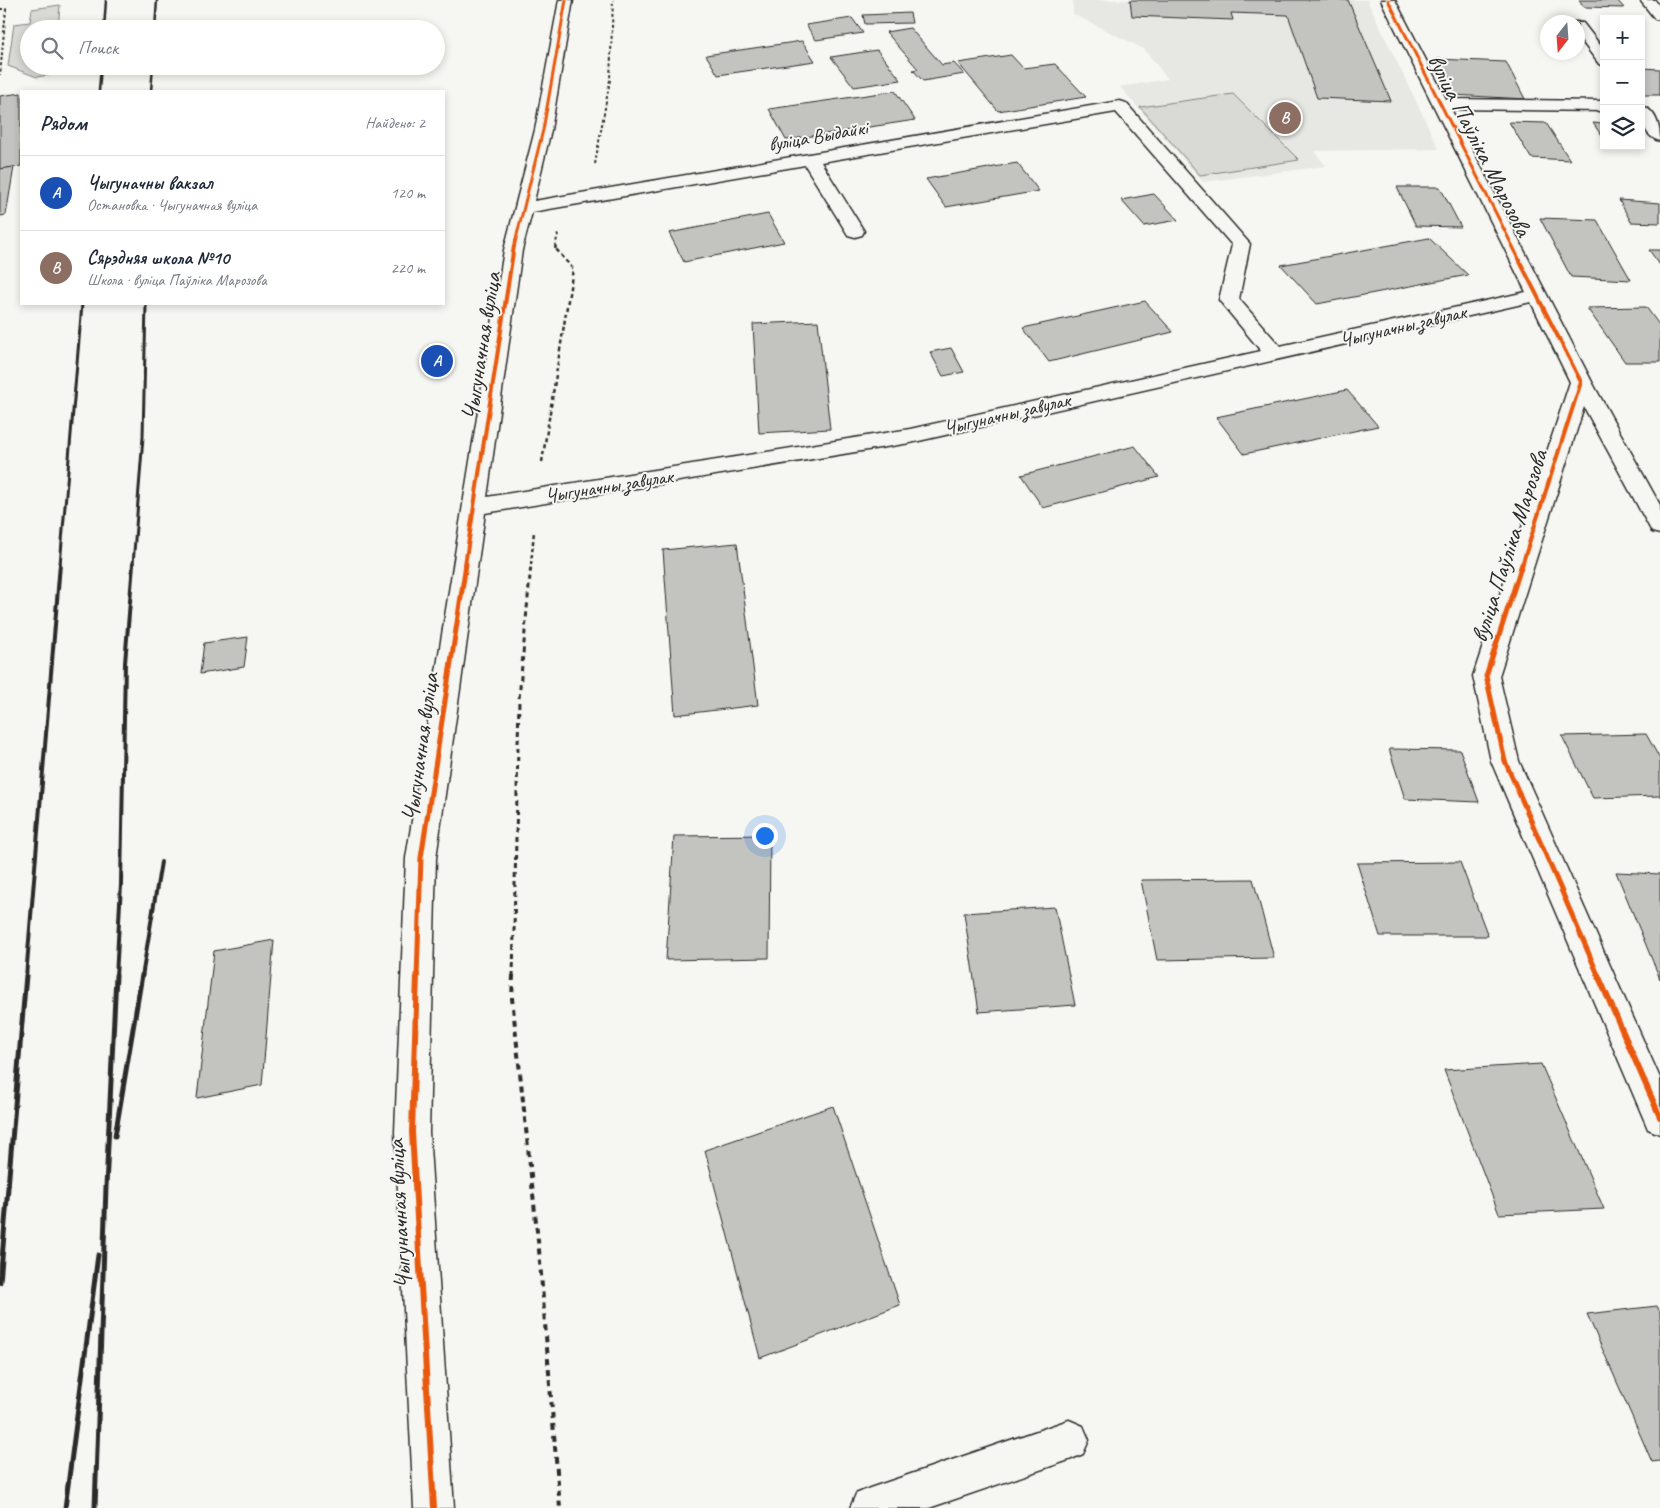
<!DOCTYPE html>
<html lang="ru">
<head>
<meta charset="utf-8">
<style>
  body { margin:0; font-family:Caveat,sans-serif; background:#f6f6f7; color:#1f2937 }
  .controls { position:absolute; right:15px; top:15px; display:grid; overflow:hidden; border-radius:0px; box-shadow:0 2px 8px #0003 }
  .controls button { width:45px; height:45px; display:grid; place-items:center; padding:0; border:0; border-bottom:1px solid #e0e1e3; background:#fff; color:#1f2937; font:25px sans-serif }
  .compass { position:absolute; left:1540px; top:15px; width:45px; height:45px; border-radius:50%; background:#fff; box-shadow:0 2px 8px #0003; rotate:197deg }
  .you { position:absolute; left:764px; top:835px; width:18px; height:18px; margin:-12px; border:4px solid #fff; border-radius:50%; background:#1a73e8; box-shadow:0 0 0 8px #1a73e833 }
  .badge { display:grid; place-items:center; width:32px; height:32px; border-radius:50%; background:#c8321e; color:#fff; font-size:16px; font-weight:700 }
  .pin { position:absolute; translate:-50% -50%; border:2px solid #fff; box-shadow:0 1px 5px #0006 }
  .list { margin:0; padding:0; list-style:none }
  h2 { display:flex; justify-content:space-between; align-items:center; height:65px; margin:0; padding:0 20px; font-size:21px }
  h2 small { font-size:16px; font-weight:400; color:#747a83 }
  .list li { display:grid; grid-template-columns:32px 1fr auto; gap:15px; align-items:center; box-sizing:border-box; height:75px; padding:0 20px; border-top:1px solid #e0e1e3 }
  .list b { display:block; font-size:19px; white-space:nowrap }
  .list p { margin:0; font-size:16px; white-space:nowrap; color:#747a83 }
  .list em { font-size:16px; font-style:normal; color:#747a83 }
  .icon { flex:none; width:28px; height:28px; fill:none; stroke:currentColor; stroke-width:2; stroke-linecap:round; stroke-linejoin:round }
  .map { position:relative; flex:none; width:1660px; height:1508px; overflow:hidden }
  .search { position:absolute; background:#fff; box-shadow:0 2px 8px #0003; left:20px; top:20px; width:425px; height:55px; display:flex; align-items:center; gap:12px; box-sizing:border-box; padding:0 18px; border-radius:28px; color:#747a83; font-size:19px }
  .panel { position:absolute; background:#fff; box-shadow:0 2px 8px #0003; left:20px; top:90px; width:425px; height:215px; border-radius:0px }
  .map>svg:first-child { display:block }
  .built { fill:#e7e7e3 }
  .green { fill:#d9d9d5; stroke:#828280 }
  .building { fill:#c3c3c0; stroke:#2b2b2b }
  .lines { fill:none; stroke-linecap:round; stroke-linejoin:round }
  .minor-casing { stroke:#2b2b2b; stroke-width:3 }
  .path-far3 { stroke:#2b2b2b; stroke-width:2; stroke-dasharray:3 2.5; stroke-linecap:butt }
  .path-far2 { stroke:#2b2b2b; stroke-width:2.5; stroke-dasharray:4 3; stroke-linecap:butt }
  .path-far1 { stroke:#2b2b2b; stroke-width:3; stroke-dasharray:5 4; stroke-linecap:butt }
  .path { stroke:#2b2b2b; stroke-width:4; stroke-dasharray:6 5; stroke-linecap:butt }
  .minor { fill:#f6f6f2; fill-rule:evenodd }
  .rail-far3 { stroke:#2b2b2b; stroke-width:2.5 }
  .rail-far2 { stroke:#2b2b2b; stroke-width:3 }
  .rail-far1 { stroke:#2b2b2b; stroke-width:4 }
  .rail { stroke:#2b2b2b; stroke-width:5 }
  .cycleway-far3-casing { stroke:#f6f6f2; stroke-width:5 }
  .cycleway-far2-casing { stroke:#f6f6f2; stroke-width:6 }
  .cycleway-far1-casing { stroke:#f6f6f2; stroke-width:8 }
  .cycleway-casing { stroke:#f6f6f2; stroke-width:9 }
  .cycleway-far3 { stroke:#e8590c; stroke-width:3 }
  .cycleway-far2 { stroke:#e8590c; stroke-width:4 }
  .cycleway-far1 { stroke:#e8590c; stroke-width:5 }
  .cycleway { stroke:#e8590c; stroke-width:6 }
  .labels { text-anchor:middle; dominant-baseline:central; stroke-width:4; stroke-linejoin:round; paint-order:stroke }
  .far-street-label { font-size:20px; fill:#2b2b2b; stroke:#f6f6f2 }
  .street-label { font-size:24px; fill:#2b2b2b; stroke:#f6f6f2 }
</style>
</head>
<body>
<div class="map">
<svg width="1660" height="1508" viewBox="0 0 1660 1508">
  <rect width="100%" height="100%" fill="#f6f6f2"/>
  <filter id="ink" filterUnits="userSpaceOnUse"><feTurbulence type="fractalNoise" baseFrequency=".02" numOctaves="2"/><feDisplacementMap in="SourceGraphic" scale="10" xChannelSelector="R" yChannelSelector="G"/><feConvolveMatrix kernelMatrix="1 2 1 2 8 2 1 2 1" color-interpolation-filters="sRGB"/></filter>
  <g filter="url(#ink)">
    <polygon class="built" points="1073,0 1367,0 1439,149 1314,151 1326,166 1203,182 1120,87 1168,79 1144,49 1073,14"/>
    <g class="green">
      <polygon points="60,5 58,29 29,29 29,66 54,66 54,74 37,77 8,66 14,24 30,22 32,9"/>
      <polygon points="1233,94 1299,160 1200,175 1140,107"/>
    </g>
    <g class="building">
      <polygon points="1130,0 1348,0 1391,101 1317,98 1288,15 1231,13 1233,20 1132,16"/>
      <polygon points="1579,0 1617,0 1624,8 1584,7"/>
      <polygon points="910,13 912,23 865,24 863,15"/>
      <polygon points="852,18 863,33 816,40 806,25"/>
      <polygon points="910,28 942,65 954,63 964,74 923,81 913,70 918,69 886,32"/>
      <polygon points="802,41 815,61 718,75 706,55"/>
      <polygon points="877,50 901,80 854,87 831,57"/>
      <polygon points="1011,55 1023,68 1055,64 1086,97 998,111 958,63"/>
      <polygon points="1437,59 1506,62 1525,99 1453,95"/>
      <polygon points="1641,68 1660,69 1660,95 1643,95 1641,92"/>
      <polygon points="895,91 915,120 786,140 769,109"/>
      <polygon points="21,93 21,166 0,169 0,96"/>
      <polygon points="1509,122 1546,123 1570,160 1531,158"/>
      <polygon points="1593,123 1604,124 1604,139"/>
      <polygon points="1017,163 1039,191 946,207 926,179"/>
      <polygon points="14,167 6,215 0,216 0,169"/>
      <polygon points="1397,187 1440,187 1461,227 1416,226"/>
      <polygon points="1154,194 1178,220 1144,226 1121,200"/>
      <polygon points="1619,200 1660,203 1660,223 1631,222"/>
      <polygon points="768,214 784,242 684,262 669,233"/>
      <polygon points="1540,218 1597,220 1631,280 1571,277"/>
      <polygon points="1429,238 1468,275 1317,304 1281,265"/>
      <polygon points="1649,250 1660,250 1660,265"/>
      <polygon points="1145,301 1173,332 1049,362 1023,328"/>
      <polygon points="1646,307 1660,326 1660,362 1625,362 1587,308"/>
      <polygon points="818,321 830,429 759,433 753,324"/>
      <polygon points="951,348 964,372 943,376 930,352"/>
      <polygon points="1347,390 1378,426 1244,454 1216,417"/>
      <polygon points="1135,446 1159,477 1043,508 1021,475"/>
      <polygon points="737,543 758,705 675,715 663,550"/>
      <polygon points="248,637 244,667 200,674 204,643"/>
      <polygon points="1646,734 1660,759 1660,796 1593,798 1562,736"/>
      <polygon points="1389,749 1460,750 1479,802 1405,799"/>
      <polygon points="770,835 769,958 666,960 674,836"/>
      <polygon points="1460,862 1488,936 1380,936 1357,863"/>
      <polygon points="1616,872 1660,874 1660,979"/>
      <polygon points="1253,879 1274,958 1157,960 1141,880"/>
      <polygon points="1055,907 1075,1005 979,1012 964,913"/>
      <polygon points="274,940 262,1085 197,1098 214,951"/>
      <polygon points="1541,1064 1604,1209 1499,1214 1444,1070"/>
      <polygon points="833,1106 900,1305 760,1358 705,1150"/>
      <polygon points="1657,1306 1660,1312 1660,1461 1652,1462 1587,1314"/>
    </g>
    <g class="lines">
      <g class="minor-casing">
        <g id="minor">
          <path d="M559 0H573L551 130 534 201 1120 101 1126 103 1250 244 1239 299 1280 346 1526 292 1381 0H1395L1446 99 1604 101V111L1451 109 1592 382 1660 505V534L1652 532 1584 407 1499 676 1519 761 1660 1078V1134L1648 1129 1491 761 1473 676 1570 382 1531 302 910 443 485 513 436 858 429 1132 454 1508H414L395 1132 406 858 504 250 535 130ZM1116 112 1232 245 1219 300 1261 351 910 429 487 497 522 250 532 212 805 165 848 235 855 237 862 235 864 231 821 162Z"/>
          <polygon points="1640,0 1655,0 1660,7 1660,20 1655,19"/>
          <polygon points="1574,22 1583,23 1604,50 1604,66 1599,64 1578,36 1578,22"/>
          <path d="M1641 106C1657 110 1660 128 1660 141 1644 137 1641 120 1641 106Z"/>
          <polygon points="1069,1420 1083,1426 1089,1440 1083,1454 1069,1460 929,1508 850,1508 856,1494 870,1488"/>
        </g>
      </g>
      <g class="path-far3">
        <polyline points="0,9 6,9 0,75"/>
        <polyline points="595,164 610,80 613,0"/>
        <polyline points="555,247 558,234"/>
      </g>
      <g class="path-far2">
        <polyline points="555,249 556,246"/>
        <polyline points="542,462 573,269 556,249"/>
        <polyline points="531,565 534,531"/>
      </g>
      <polyline class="path-far1" points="513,977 519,699 531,564"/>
      <polyline class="path" points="513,975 512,998 539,1250 560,1508"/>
      <use href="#minor" class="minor"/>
      <g class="rail-far3">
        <polyline points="104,29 106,0"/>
        <polyline points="155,29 157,0"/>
        <polyline points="99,91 101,66"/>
        <polyline points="151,91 153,66"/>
      </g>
      <g class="rail-far2">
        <polyline points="60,565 82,304"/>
        <polyline points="133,565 143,437 146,304"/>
      </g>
      <g class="rail-far1">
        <polyline points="26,977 60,564"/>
        <polyline points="116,977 121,884 125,663 133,564"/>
        <polyline points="142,977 161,862"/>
      </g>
      <g class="rail">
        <polyline points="115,1136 142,975"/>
        <polyline points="0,1282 26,975"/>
        <polyline points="65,1508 98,1255"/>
        <polyline points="95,1508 106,1187 116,975"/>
      </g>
      <g class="cycleway-far3-casing">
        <g id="cycleway-far3">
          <polyline points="1388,0 1513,247"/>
          <polyline points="514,247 543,130 566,0"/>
        </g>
      </g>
      <g class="cycleway-far2-casing">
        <g id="cycleway-far2">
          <polyline points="1512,246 1581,382 1522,565"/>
          <polyline points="465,565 514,246"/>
        </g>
      </g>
      <g class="cycleway-far1-casing">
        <g id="cycleway-far1">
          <polyline points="1522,564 1486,676 1505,761 1599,977"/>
          <polyline points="417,977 421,858 466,564"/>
        </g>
      </g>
      <g class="cycleway-casing">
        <g id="cycleway">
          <polyline points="417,975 412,1132 434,1508"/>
          <polyline points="1598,975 1660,1117"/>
        </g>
      </g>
      <use href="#cycleway-far3" class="cycleway-far3"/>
      <use href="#cycleway-far2" class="cycleway-far2"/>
      <use href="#cycleway-far1" class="cycleway-far1"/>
      <use href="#cycleway" class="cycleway"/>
    </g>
  </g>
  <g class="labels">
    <g class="far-street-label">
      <text transform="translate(818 136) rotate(-10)">вуліца Выдайкі</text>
      <text transform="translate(1403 326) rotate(-13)">Чыгуначны завулак</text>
      <text transform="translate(1007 414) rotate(-13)">Чыгуначны завулак</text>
      <text transform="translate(609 486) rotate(-9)">Чыгуначны завулак</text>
    </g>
    <g class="street-label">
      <text transform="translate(1480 145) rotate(63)">вуліца Паўліка Марозова</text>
      <text transform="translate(481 346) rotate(-81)">Чыгуначная вуліца</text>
      <text transform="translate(1509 546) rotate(-72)">вуліца Паўліка Марозова</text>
      <text transform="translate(420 747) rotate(-82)">Чыгуначная вуліца</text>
      <text transform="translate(399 1214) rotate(-93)">Чыгуначная вуліца</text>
    </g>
  </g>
</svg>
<div class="controls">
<button>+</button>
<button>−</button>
<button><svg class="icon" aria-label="layers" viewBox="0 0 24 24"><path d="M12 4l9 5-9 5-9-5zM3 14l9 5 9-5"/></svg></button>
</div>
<svg class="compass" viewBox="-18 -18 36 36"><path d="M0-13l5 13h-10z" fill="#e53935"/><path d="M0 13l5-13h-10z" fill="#747a83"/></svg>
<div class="you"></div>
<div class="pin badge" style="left:437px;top:361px;background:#1a4fb4">A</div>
<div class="pin badge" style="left:1285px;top:118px;background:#8d6e63">B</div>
<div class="search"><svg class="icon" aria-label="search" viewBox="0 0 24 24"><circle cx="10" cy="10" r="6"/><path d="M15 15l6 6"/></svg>Поиск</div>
<section class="panel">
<h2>Рядом<small>Найдено: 2</small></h2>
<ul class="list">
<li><span class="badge" style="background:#1a4fb4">A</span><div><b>Чыгуначны вакзал</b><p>Остановка · Чыгуначная вуліца</p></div><em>120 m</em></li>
<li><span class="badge" style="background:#8d6e63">B</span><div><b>Сярэдняя школа №10</b><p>Школа · вуліца Паўліка Марозова</p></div><em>220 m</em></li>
</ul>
</section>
</div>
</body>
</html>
